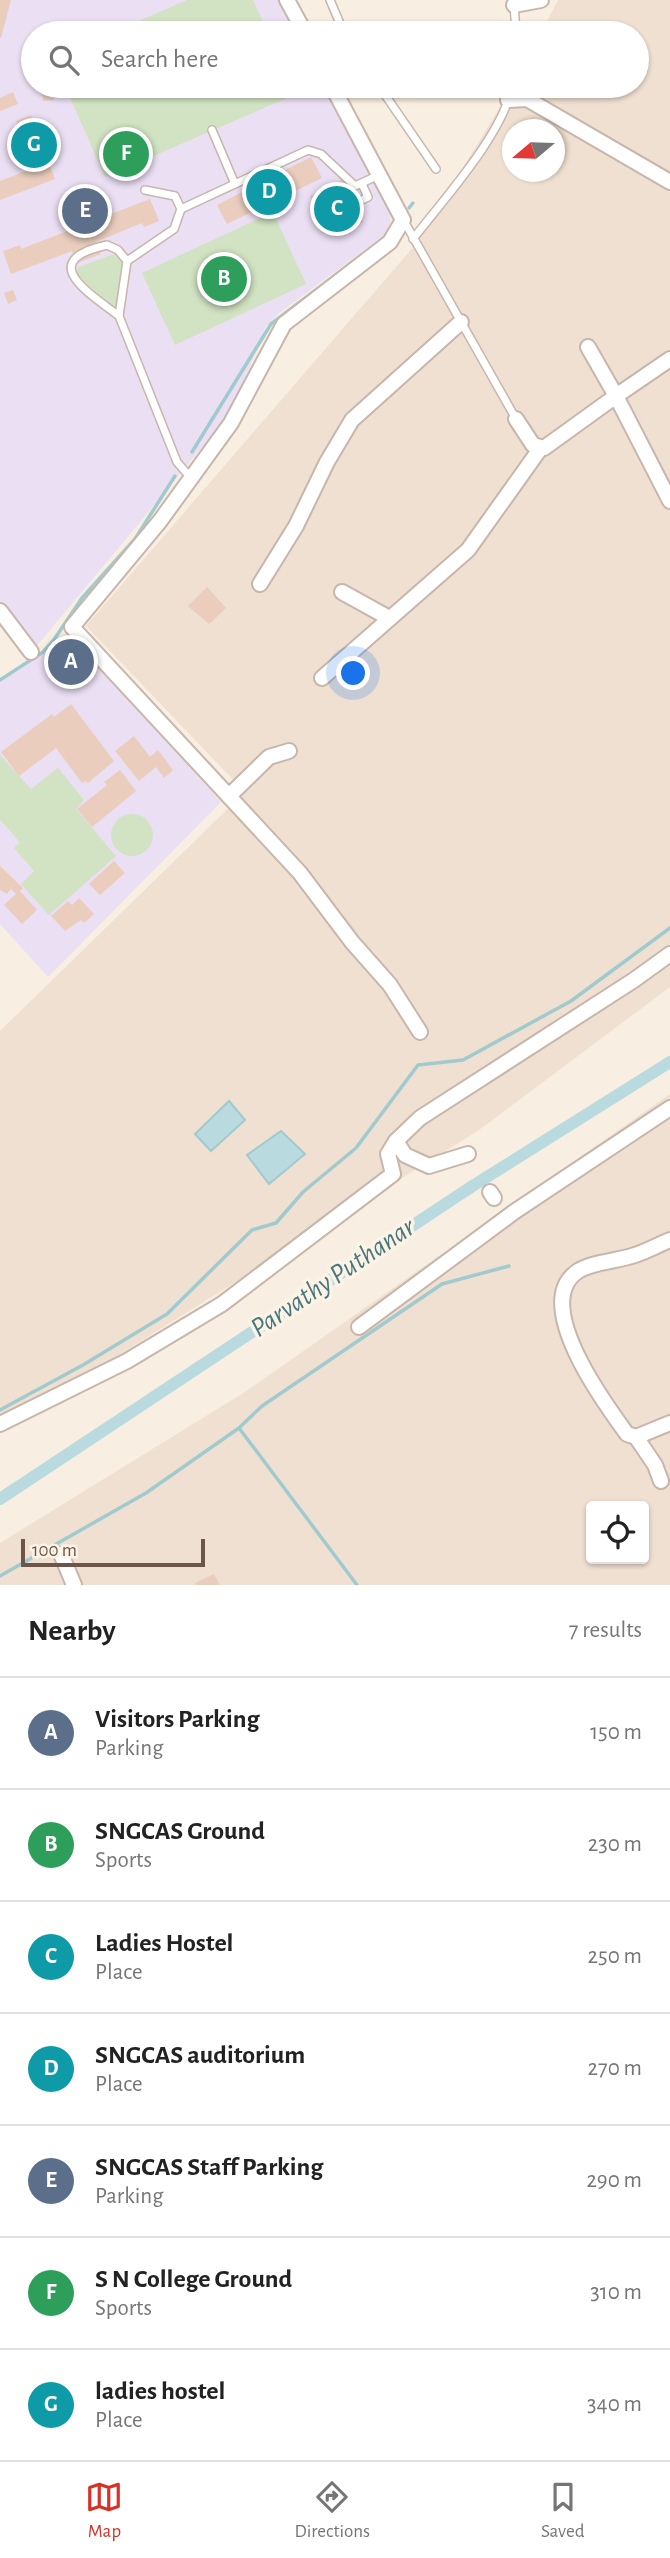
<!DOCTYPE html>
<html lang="en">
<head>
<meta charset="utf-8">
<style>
  body { margin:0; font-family:"Alegreya Sans",sans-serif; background:#f2f2f2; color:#222 }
  .controls { position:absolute; right:21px; bottom:21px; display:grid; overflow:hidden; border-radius:7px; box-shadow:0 2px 5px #0004 }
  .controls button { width:63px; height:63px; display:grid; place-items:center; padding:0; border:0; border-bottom:2px solid #e0e0e0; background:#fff; color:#222; font:35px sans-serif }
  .compass { position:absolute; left:502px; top:119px; width:63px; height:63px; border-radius:50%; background:#fff; box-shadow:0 2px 5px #0004; rotate:251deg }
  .scale { position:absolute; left:21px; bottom:18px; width:184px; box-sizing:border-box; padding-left:7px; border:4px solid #6c564c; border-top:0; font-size:19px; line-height:24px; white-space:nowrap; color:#6c564c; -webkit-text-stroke:5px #fcf3e7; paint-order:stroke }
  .you { position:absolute; left:354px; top:674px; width:24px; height:24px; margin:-18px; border:5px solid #fff; border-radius:50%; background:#1a73e8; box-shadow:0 0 0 10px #1a73e833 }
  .badge { display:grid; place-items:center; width:46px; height:46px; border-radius:50%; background:#d93025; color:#fff; font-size:23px; font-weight:700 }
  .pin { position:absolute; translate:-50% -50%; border:4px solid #fff; box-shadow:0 2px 7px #0006 }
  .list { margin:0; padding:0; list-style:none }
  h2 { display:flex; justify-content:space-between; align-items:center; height:91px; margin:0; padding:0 28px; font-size:30px }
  h2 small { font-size:23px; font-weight:400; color:#767676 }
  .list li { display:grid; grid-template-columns:46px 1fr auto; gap:21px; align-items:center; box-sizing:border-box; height:112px; padding:0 28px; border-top:2px solid #e0e0e0 }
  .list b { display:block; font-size:26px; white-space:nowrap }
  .list p { margin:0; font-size:23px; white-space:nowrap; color:#767676 }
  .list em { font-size:23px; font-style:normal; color:#767676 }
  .icon { flex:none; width:38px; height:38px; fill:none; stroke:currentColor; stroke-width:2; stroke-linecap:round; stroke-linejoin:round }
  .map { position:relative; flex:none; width:670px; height:1585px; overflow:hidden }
  .search { position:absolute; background:#fff; box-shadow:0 2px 5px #0004; left:21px; right:21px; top:21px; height:77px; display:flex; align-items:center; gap:18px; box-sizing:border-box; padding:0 24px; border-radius:38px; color:#767676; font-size:26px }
  .sheet { height:875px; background:#fff }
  nav { display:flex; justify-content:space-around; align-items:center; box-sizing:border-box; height:98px; border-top:2px solid #e0e0e0; background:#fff; font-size:19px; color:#767676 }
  nav a { display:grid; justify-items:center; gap:4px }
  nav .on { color:#d93025 }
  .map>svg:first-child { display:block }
  .residential { fill:#efe0d1; fill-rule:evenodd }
  .education { fill:#ebdff4 }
  .green { fill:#d1e3c2 }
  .water { fill:#b9dbdf; stroke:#a1cacf; stroke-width:2 }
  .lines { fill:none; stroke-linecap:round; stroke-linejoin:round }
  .stream { stroke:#a1cacf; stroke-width:3.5 }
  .canal { stroke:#b9dbdf; stroke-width:12 }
  .building { fill:#eacdbd }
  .lane-casing { stroke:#c7b6ab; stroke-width:10 }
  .street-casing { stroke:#c7b6ab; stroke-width:18 }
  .lane { stroke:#fff; stroke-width:7 }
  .street { stroke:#fff; stroke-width:14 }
  .labels { text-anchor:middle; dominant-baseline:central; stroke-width:7; stroke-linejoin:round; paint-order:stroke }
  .water-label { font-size:28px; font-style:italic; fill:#49777d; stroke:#fcf3e7 }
</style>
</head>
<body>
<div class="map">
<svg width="670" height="1585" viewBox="0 0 670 1585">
  <rect width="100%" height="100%" fill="#f8eee1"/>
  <g class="residential">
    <path d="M558 0H670V987L479 1130 0 1429V1031L245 792 86 626 416 244 513 86H637V33H541ZM512 130H554V172H512Z"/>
    <path d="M670 1094V1585H0V1543L245 1392ZM591 1506H644V1559H591Z"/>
  </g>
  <g class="education">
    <polygon points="0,0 282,0 300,33 33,33 33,86 327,86 391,207 390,231 278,314 265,328 233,410 36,647 0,601"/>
    <polygon points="67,634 221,802 48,977 0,924 0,682"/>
  </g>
  <g class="green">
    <polygon points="187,0 253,0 268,33 111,33"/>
    <polygon points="65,86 290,86 294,95 105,177"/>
    <polygon points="273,212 306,284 175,345 142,273"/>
    <polygon points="114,254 123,262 117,313 76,273 79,267"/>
    <polygon points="0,755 31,789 58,768 84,800 76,809 116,856 49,915 21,884 34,871 14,848 20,842 0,820"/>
    <circle cx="132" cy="835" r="21"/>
  </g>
  <g class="water">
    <polygon points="229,1101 245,1120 211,1151 195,1134"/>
    <polygon points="281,1131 305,1154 269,1184 247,1155"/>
  </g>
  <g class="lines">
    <g class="stream">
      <polyline points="409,208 413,203"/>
      <polyline points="192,452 271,324 362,255"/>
      <polyline points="0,680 43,652 53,641 82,598 135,539 175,476"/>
      <polyline points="0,1410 83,1365 167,1314 252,1230 276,1223 303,1192 356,1148 418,1065 463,1060 571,1001 670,928"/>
      <polyline points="239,1428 262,1406 442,1284 509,1266"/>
      <polyline points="0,1576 146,1493 239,1428 357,1585"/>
    </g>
    <polyline class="canal" points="0,1499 471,1187 670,1062"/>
  </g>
  <g class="building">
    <polygon points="0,0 11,0 1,38 0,38"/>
    <polygon points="41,86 53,86 54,100 43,101"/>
    <polygon points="13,92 18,104 0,111 0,98"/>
    <polygon points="31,115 55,179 0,200 0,181 34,168 16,121"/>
    <polygon points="311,157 322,178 227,224 217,205"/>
    <polygon points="343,179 363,222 335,235 329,222 324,225 310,196"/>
    <polygon points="150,199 159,221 144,227 142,223 96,242 101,254 77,263 72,251 11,274 3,251 20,245 21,249"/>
    <polygon points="13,290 17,300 8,304 4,293"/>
    <polygon points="207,587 226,608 209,624 188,606"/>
    <polygon points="71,704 114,761 88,783 86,781 82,783 56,748 19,776 1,752 52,714 54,717"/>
    <polygon points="134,736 150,757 158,750 173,770 164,778 156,767 139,781 115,751"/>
    <polygon points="120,770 136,791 92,827 77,809 107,785 104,782"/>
    <polygon points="114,861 125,873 100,895 89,884"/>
    <polygon points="0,866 23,888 20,891 37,910 22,924 4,905 16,894 11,889 7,894 0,890"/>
    <polygon points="79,898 94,914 84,923 81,920 65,931 51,916 68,901 72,905"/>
    <polygon points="214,1574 220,1585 196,1585 195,1583"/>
  </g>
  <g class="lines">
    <g class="lane-casing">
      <g id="lane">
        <polyline points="330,0 344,33"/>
        <polyline points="514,3 516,33"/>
        <polyline points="379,86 436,169"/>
        <polyline points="212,130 235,184"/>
        <polyline points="362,184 368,197 364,199"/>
        <polyline points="181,209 308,150 321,154 355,186 379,175"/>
        <polyline points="404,221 516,419"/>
        <path d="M413 239C443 200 504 133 512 86"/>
        <path d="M107 245 118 250 127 261 119 316C89 293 35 261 107 245Z"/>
        <polyline points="127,261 174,229 181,209 175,196 145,190"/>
        <polyline points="119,316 177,462 191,478"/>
      </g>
    </g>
    <g class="street-casing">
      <g id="street">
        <polyline points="287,0 305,33"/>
        <polyline points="514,5 541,0"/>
        <polyline points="332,86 403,220 390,242 284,324 231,423 160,521 72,627 300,873 352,942 390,985 420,1032"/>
        <polyline points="508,100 527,99 670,182"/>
        <polyline points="588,347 616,396 670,359"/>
        <polyline points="516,419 533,445 544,448 616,396 670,501"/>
        <polyline points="260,584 296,526 327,462 352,420 461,322"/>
        <polyline points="342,592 389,618"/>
        <polyline points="0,611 31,652"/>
        <polyline points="322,678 468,550 540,449"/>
        <polyline points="229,796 269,757 289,751"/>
        <polyline points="396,1141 405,1155 429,1166 468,1154"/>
        <polyline points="490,1192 494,1198"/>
        <path d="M670 1240C658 1245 647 1251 635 1255 618 1261 592 1262 578 1271 530 1303 605 1404 627 1434L636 1437 670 1423"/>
        <polyline points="359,1327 514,1212 670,1108"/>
        <polyline points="0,1424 127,1361 222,1304 393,1174 388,1154 396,1141 420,1118 634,980 670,954"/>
        <polyline points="636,1437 655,1465 661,1481"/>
        <polyline points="61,1554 74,1585"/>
      </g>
    </g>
    <use href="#lane" class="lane"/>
    <use href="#street" class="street"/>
  </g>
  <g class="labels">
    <g class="water-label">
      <text transform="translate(333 1278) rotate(-34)">Parvathy Puthanar</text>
    </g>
  </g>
</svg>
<div class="controls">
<button><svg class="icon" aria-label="locate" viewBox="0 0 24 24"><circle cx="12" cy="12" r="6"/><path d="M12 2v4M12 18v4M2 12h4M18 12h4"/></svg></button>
</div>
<svg class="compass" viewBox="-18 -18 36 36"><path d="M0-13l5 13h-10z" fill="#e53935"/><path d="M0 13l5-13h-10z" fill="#767676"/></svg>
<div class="scale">100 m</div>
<div class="you"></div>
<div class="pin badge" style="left:71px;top:662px;background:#5c6f8a">A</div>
<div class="pin badge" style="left:224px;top:279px;background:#2e9e5b">B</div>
<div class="pin badge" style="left:337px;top:209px;background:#0f9aa8">C</div>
<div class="pin badge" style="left:269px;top:192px;background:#0f9aa8">D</div>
<div class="pin badge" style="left:85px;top:211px;background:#5c6f8a">E</div>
<div class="pin badge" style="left:126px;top:154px;background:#2e9e5b">F</div>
<div class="pin badge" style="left:34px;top:145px;background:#0f9aa8">G</div>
<div class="search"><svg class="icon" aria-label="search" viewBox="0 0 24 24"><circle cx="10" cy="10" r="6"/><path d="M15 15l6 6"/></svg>Search here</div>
</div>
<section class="sheet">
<h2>Nearby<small>7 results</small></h2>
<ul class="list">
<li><span class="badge" style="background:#5c6f8a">A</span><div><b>Visitors Parking</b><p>Parking</p></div><em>150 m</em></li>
<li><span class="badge" style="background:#2e9e5b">B</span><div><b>SNGCAS Ground</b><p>Sports</p></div><em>230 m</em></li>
<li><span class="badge" style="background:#0f9aa8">C</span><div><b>Ladies Hostel</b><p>Place</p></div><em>250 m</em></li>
<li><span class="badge" style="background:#0f9aa8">D</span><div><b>SNGCAS auditorium</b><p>Place</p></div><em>270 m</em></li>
<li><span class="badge" style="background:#5c6f8a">E</span><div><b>SNGCAS Staff Parking</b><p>Parking</p></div><em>290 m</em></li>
<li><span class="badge" style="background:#2e9e5b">F</span><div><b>S N College Ground</b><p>Sports</p></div><em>310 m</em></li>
<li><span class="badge" style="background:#0f9aa8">G</span><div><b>ladies hostel</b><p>Place</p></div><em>340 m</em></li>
</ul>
</section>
<nav>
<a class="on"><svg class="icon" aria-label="map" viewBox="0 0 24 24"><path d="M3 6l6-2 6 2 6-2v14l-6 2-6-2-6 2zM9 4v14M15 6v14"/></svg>Map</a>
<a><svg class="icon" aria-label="directions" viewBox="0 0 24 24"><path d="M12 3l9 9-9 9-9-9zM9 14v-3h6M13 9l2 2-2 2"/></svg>Directions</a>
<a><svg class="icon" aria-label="saved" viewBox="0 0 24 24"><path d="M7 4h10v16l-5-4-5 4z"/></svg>Saved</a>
</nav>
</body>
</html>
